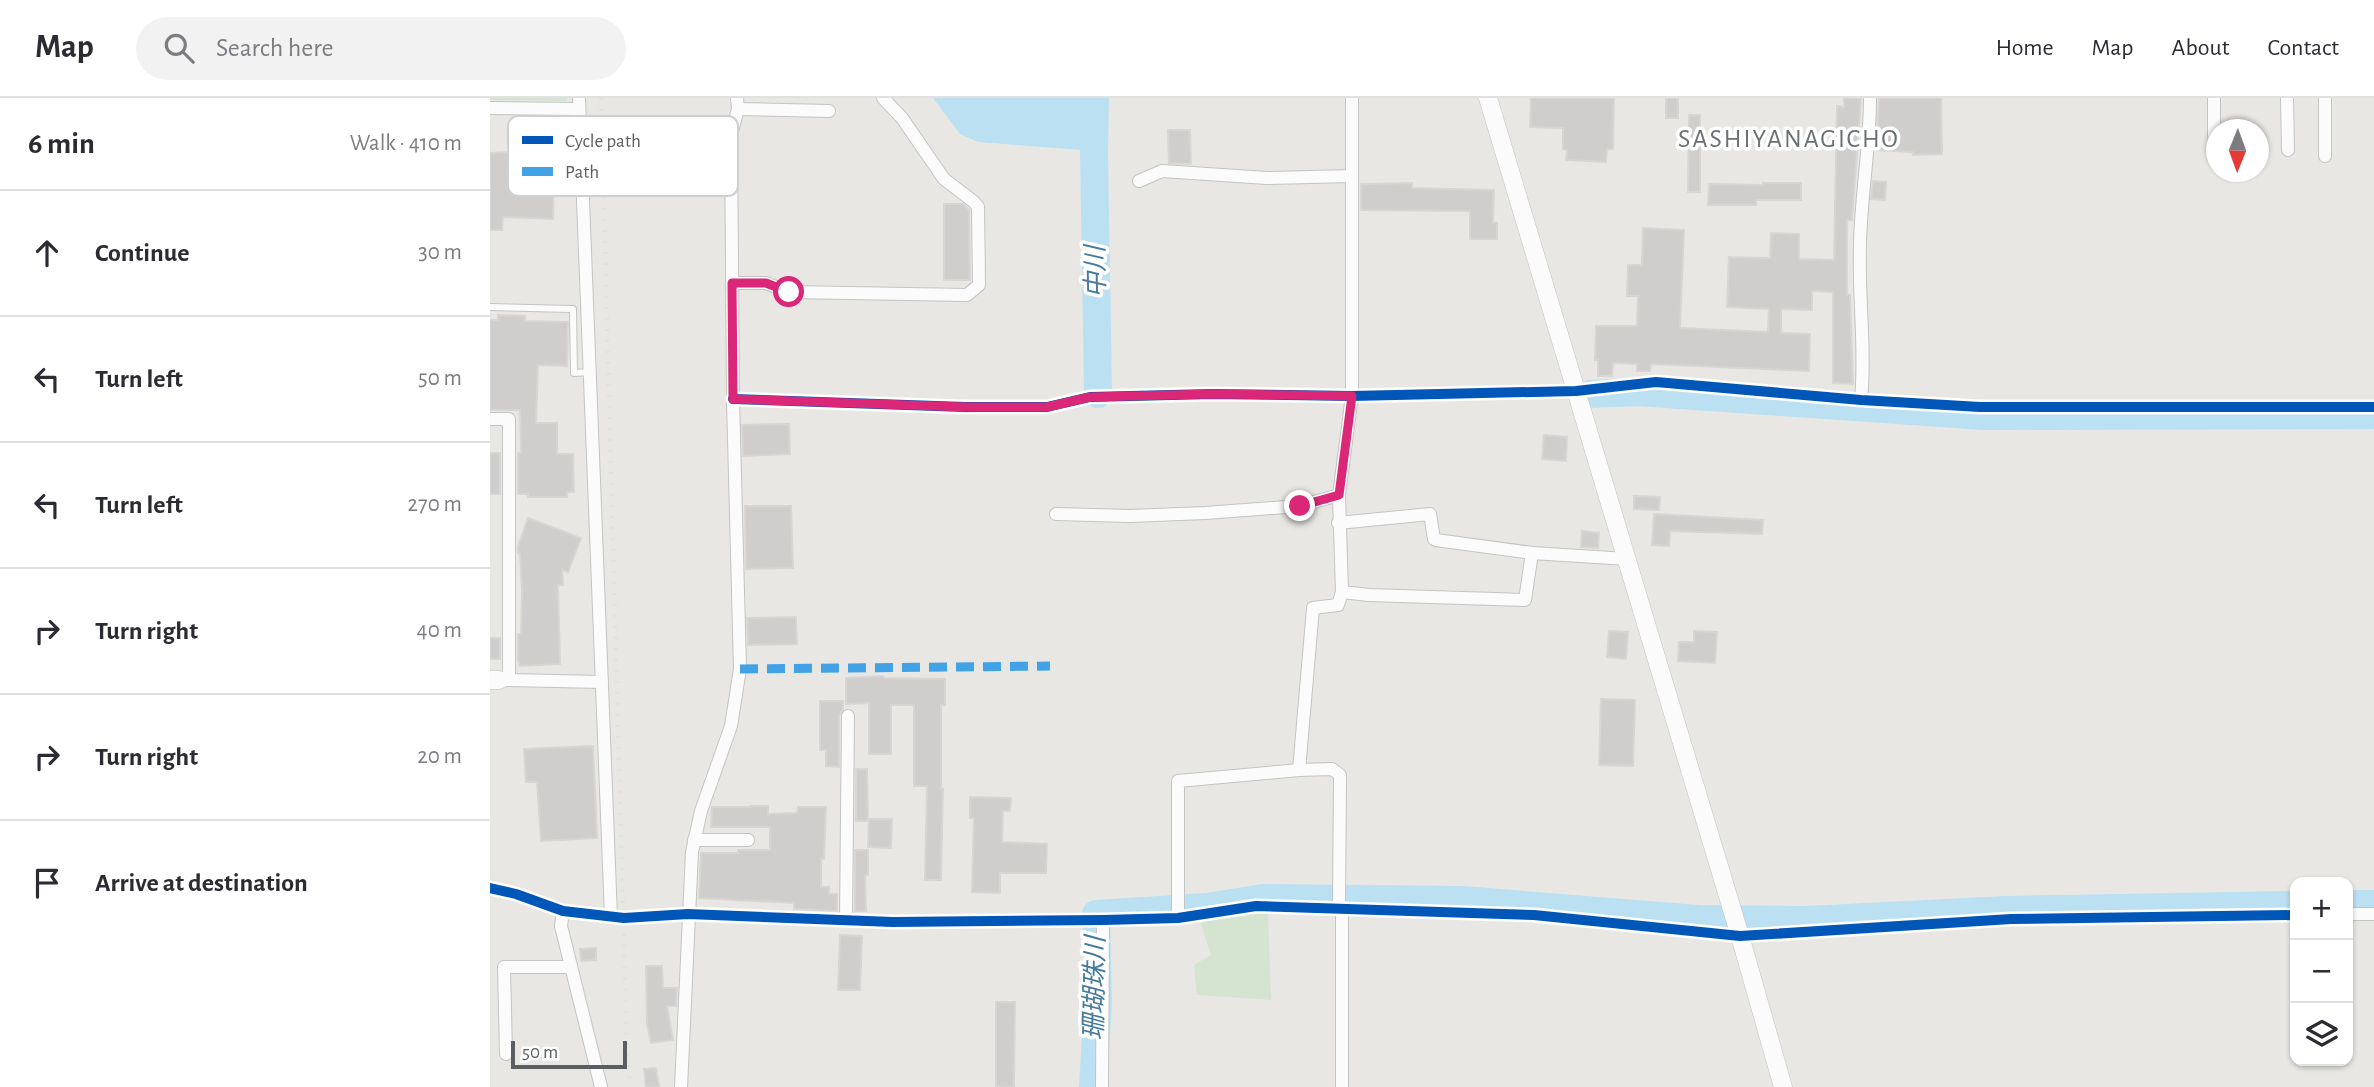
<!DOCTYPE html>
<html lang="en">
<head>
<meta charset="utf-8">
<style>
  body { margin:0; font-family:"Alegreya Sans","Noto Sans JP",sans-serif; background:#f2f2f3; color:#2b2b33 }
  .controls { position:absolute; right:21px; bottom:21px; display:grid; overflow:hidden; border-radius:14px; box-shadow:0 2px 5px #0004 }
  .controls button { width:63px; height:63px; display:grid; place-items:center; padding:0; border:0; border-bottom:2px solid #e1e1e2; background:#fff; color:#2b2b33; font:35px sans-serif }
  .compass { position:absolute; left:1716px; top:21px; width:63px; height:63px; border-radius:50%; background:#fff; box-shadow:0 2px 5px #0004; rotate:181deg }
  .scale { position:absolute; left:21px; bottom:18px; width:116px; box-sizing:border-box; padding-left:7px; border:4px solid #5a5e61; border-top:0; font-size:19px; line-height:24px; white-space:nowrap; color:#5a5e61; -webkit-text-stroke:5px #fff; paint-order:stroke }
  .stop { position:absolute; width:21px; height:21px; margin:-16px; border:5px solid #db2777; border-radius:50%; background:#fff }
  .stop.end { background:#db2777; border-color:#fff; box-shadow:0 2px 7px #0008 }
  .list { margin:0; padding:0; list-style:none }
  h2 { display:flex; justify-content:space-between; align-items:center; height:91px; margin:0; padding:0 28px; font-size:30px }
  h2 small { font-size:23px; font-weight:400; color:#7c7c81 }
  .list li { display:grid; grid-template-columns:46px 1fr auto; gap:21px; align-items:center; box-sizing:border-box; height:126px; padding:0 28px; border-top:2px solid #e1e1e2 }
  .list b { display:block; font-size:26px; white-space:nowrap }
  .list em { font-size:23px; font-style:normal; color:#7c7c81 }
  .icon { flex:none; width:38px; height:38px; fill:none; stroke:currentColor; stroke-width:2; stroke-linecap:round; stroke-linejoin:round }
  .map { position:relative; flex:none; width:1884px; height:989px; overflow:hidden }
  header { display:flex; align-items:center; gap:42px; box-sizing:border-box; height:98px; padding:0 35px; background:#fff; border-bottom:2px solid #e1e1e2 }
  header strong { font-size:33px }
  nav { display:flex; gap:38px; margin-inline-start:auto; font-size:24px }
  .search { width:490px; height:63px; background:#f2f2f3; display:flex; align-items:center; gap:18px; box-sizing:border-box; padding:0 24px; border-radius:38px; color:#7c7c81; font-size:26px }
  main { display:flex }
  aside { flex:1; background:#fff }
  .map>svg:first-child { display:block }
  .green { fill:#d5e4d0 }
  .water { fill:#bbe0f1 }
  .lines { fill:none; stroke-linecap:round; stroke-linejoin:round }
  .river { stroke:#bbe0f1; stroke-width:28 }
  .building { fill:#d0cecd; stroke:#d8d6d4; stroke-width:2 }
  .lane-casing { stroke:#c3c4c4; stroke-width:8 }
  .street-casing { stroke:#c3c4c4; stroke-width:14 }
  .secondary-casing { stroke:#c3c4c3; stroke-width:19 }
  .lane { stroke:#fcfbfb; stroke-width:6 }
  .street { stroke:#fcfbfb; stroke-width:12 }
  .secondary { stroke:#fcfbfb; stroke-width:18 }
  .rail { stroke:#e0e1e1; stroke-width:4.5; stroke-dasharray:2 9; stroke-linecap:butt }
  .quiet { stroke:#42a2e6; stroke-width:9; stroke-dasharray:18 9; stroke-linecap:butt }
  .cycleway-casing { stroke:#fff; stroke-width:15 }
  .cycleway { stroke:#0057b8; stroke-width:10 }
  .route { stroke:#db2777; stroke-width:9 }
  .labels { text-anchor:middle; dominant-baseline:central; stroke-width:7; stroke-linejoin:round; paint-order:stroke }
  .neighbourhood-label { font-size:26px; letter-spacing:2px; fill:#6b7073; stroke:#fff }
  .water-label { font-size:26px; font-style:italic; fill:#447a9d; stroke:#fff }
  .key { fill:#fff; stroke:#cecfd0; stroke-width:2 }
  .key-label { font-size:19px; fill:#5a5e61 }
</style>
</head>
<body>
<header>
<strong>Map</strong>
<div class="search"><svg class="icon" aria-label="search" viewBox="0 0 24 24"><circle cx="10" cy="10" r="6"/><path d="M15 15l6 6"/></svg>Search here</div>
<nav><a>Home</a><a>Map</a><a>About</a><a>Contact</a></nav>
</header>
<main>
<aside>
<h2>6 min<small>Walk · 410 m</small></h2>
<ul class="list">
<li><svg class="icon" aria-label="ahead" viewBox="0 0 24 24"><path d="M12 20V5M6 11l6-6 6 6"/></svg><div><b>Continue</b></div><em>30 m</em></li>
<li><svg class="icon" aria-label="left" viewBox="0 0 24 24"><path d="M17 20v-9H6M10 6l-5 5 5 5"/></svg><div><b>Turn left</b></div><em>50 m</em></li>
<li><svg class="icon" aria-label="left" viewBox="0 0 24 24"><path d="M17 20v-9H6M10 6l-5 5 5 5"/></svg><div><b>Turn left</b></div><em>270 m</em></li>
<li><svg class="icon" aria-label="right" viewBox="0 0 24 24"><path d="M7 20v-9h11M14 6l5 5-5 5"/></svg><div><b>Turn right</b></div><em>40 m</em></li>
<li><svg class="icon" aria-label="right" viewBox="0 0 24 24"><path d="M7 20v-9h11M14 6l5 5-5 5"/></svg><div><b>Turn right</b></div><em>20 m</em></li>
<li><svg class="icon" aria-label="arrive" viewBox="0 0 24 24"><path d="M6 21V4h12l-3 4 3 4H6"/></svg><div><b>Arrive at destination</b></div></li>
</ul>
</aside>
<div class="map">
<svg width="1884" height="989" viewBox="0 0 1884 989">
  <rect width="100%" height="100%" fill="#e9e7e4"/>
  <g class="green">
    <polygon points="0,0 78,0 76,3 0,2"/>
    <polygon points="758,814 778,815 781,902 707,897 704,867 721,857 710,823"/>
  </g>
  <polygon class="water" points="443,0 619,0 618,54 488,44 470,36"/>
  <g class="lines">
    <g class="river">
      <polyline points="604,52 608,296"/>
      <polyline points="1101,296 1147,294 1494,318 1884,317"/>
      <polyline points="1858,806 1884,806"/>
      <polyline points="603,989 608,905 606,816 717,809 773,800 973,802 1208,821 1318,822 1516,812 1805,807"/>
    </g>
  </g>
  <g class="building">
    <polygon points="1041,0 1124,0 1123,51 1117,51 1116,64 1076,62 1077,52 1073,51 1073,30 1040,29"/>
    <rect x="1176" y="0" width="12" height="20"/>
    <polygon points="1354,0 1371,0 1362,122 1357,122 1357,197 1360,197 1363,286 1343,285 1343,194 1322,193 1322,212 1291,211 1291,235 1320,236 1319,273 1161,266 1160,273 1147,273 1147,266 1123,265 1122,278 1108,278 1108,262 1105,262 1106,228 1147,228 1148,198 1137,198 1138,167 1152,167 1153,130 1194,132 1190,230 1278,234 1279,211 1237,209 1239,159 1280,160 1281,135 1309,136 1309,161 1344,162 1347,8 1354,9"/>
    <polygon points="1389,0 1451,0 1452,56 1423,57 1423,54 1386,52"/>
    <polygon points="1199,17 1210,17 1210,94 1198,94"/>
    <polygon points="20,27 52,28 51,55 80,57 79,79 64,78 63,121 13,119 12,132 0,132 0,55 19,54"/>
    <polygon points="678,32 700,32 701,66 679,65"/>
    <polygon points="1383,83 1396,84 1395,102 1381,101"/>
    <polygon points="922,85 922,90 1004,92 1003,125 1007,125 1007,141 980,141 980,113 871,112 871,86"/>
    <polygon points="1273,85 1311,85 1311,102 1266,102 1266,107 1218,107 1219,86 1273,87"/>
    <polygon points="454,106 473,106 479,112 480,182 454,182"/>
    <polygon points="8,217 35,218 35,223 78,224 77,268 48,267 46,325 67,325 67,356 83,356 84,394 77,394 77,399 38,399 38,396 28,396 28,355 31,355 30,312 0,312 0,222 8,222"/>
    <polygon points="299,326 300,356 253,358 252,327"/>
    <polygon points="1054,337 1077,339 1076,363 1052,361"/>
    <rect x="0" y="355" width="10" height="41"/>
    <polygon points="1144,398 1170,399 1169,412 1144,411"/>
    <polygon points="255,408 301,408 303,470 256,471"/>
    <polygon points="1164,416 1273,422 1272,436 1180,433 1179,448 1162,447"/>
    <polygon points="38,420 91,440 78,474 72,471 73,487 68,487 70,566 30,568 28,561 28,536 31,536 32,493 30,456 28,455 28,449"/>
    <polygon points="1092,433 1109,435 1108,450 1091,449"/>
    <polygon points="306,519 307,546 258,547 257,520"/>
    <polygon points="1119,533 1138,534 1136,561 1117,559"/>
    <polygon points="1204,533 1227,534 1225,565 1188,563 1189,544 1204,544"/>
    <rect x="0" y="540" width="10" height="21"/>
    <polygon points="392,578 395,580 455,581 455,607 451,607 451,691 453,691 451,782 435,782 437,688 424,688 424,607 401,607 401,656 379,656 379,605 356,606 356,580"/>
    <polygon points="1111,601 1145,602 1143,668 1109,667"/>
    <polygon points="330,603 353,603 353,611 349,618 349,669 336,668 336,652 330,652"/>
    <polygon points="103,648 107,740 51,743 47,684 36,684 34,651"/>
    <polygon points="366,671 377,671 378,723 366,723"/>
    <polygon points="480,699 521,700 520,713 513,713 512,744 557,746 556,775 510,775 510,795 482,794 484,720 480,720"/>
    <polygon points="261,708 278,708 278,716 307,715 308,709 336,709 334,761 331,761 331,789 339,789 339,796 347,796 347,813 304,811 304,805 209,800 211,755 248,755 248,752 280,752 280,729 221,729 222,709 261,709"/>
    <polygon points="379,721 402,721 401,750 378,749"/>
    <polygon points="365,752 378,752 378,777 375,777 376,813 365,813"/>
    <polygon points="350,837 372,838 370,892 348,892"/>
    <polygon points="106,850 106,862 91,863 90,851"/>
    <polygon points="156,868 172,868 173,890 187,890 186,908 177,908 183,942 161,945 157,926"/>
    <polygon points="506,904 525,904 524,989 506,989"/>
    <polygon points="166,970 169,989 156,989 154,971"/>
  </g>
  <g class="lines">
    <g class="lane-casing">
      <polyline id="lane" points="0,209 83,211 84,275 100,274"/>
    </g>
    <g class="street-casing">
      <g id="street">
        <polyline points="89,0 121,819"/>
        <polyline points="1724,0 1724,38"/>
        <polyline points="1797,0 1798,52"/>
        <polyline points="1835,0 1835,58"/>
        <polyline points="0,10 89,11"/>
        <polyline points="248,11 339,13"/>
        <polyline points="649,83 672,73 777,80 861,78"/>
        <polyline points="242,185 276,185 299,194 477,197 489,187 488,109 484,104 454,81 412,20 393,0"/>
        <polyline points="243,301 475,309 557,309 600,299 722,296 862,298 1086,293 1166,284 1371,302 1490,309 1884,309"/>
        <path d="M1371 302C1376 250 1368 198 1370 146 1371 97 1380 49 1380 0"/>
        <polyline points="0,321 19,321 19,582"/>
        <polyline points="566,416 640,418 715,415 810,408 849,397"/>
        <polyline points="848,425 940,416 944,441 946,442 1042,455 1137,461"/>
        <polyline points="852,494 879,497 1035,502 1042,455"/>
        <polyline points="12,582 112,584"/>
        <polyline points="809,672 823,510 848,507 852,494 849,397 862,298 862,0"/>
        <polyline points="204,742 258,742"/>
        <polyline points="0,790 26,796 73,813 134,820 198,816 403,824 613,822 688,820 766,808 1044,817 1250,838 1521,821 1805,817"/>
        <polyline points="73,813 71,828 111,989"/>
        <polyline points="1858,816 1884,816"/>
        <polyline points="688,820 688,683 809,672 842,671 850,677 849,810"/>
        <polyline points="356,822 358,618"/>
        <polyline points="16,956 14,869 81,869"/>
        <polyline points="191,989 202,754 211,713 241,628 250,571 243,301 241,37 248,11 247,0"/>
        <polyline points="612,989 613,822"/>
        <polyline points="852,989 852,811"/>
      </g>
    </g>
    <g class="secondary-casing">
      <g id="secondary">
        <polyline points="998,0 1250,838 1293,989"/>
        <polyline points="0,582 9,582"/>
      </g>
    </g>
    <use href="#lane" class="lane"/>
    <use href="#street" class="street"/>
    <use href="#secondary" class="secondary"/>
    <polyline class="rail" points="111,0 137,959 140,989"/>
    <polyline class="quiet" points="250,571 560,568"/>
    <g class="cycleway-casing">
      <g id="cycleway">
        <polyline points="243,301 475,309 557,309 600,299 722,296 862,298 1086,293 1166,284 1371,302 1490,309 1884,309"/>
        <polyline points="0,790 26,796 73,813 134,820 198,816 403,824 613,822 688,820 766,808 1044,817 1250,838 1521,821 1805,817"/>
      </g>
    </g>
    <use href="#cycleway" class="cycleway"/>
  </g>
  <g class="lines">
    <polyline class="route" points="299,194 276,185 242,185 243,301 475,309 557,309 600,299 722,296 862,298 849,397 810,408"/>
  </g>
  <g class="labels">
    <g class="neighbourhood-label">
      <text x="1299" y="41">SASHIYANAGICHO</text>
    </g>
    <g class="water-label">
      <text transform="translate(606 174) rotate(-91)">中川</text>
      <text transform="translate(605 890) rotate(-89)">珊瑚珠川</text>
    </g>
  </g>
  <rect x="18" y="18" width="230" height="80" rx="10" class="key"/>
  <rect x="32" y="38" width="31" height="8" fill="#0057b8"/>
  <rect x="32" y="69" width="31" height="9" fill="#42a2e6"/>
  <g class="key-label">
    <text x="75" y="49">Cycle path</text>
    <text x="75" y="80">Path</text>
  </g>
</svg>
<div class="controls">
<button>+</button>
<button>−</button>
<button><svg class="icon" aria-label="layers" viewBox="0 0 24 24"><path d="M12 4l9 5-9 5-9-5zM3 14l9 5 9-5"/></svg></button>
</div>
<svg class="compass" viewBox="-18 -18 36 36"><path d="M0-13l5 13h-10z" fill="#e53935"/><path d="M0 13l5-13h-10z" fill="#7c7c81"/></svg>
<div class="scale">50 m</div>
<div class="stop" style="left:299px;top:194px"></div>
<div class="stop end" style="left:810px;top:408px"></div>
</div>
</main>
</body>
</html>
